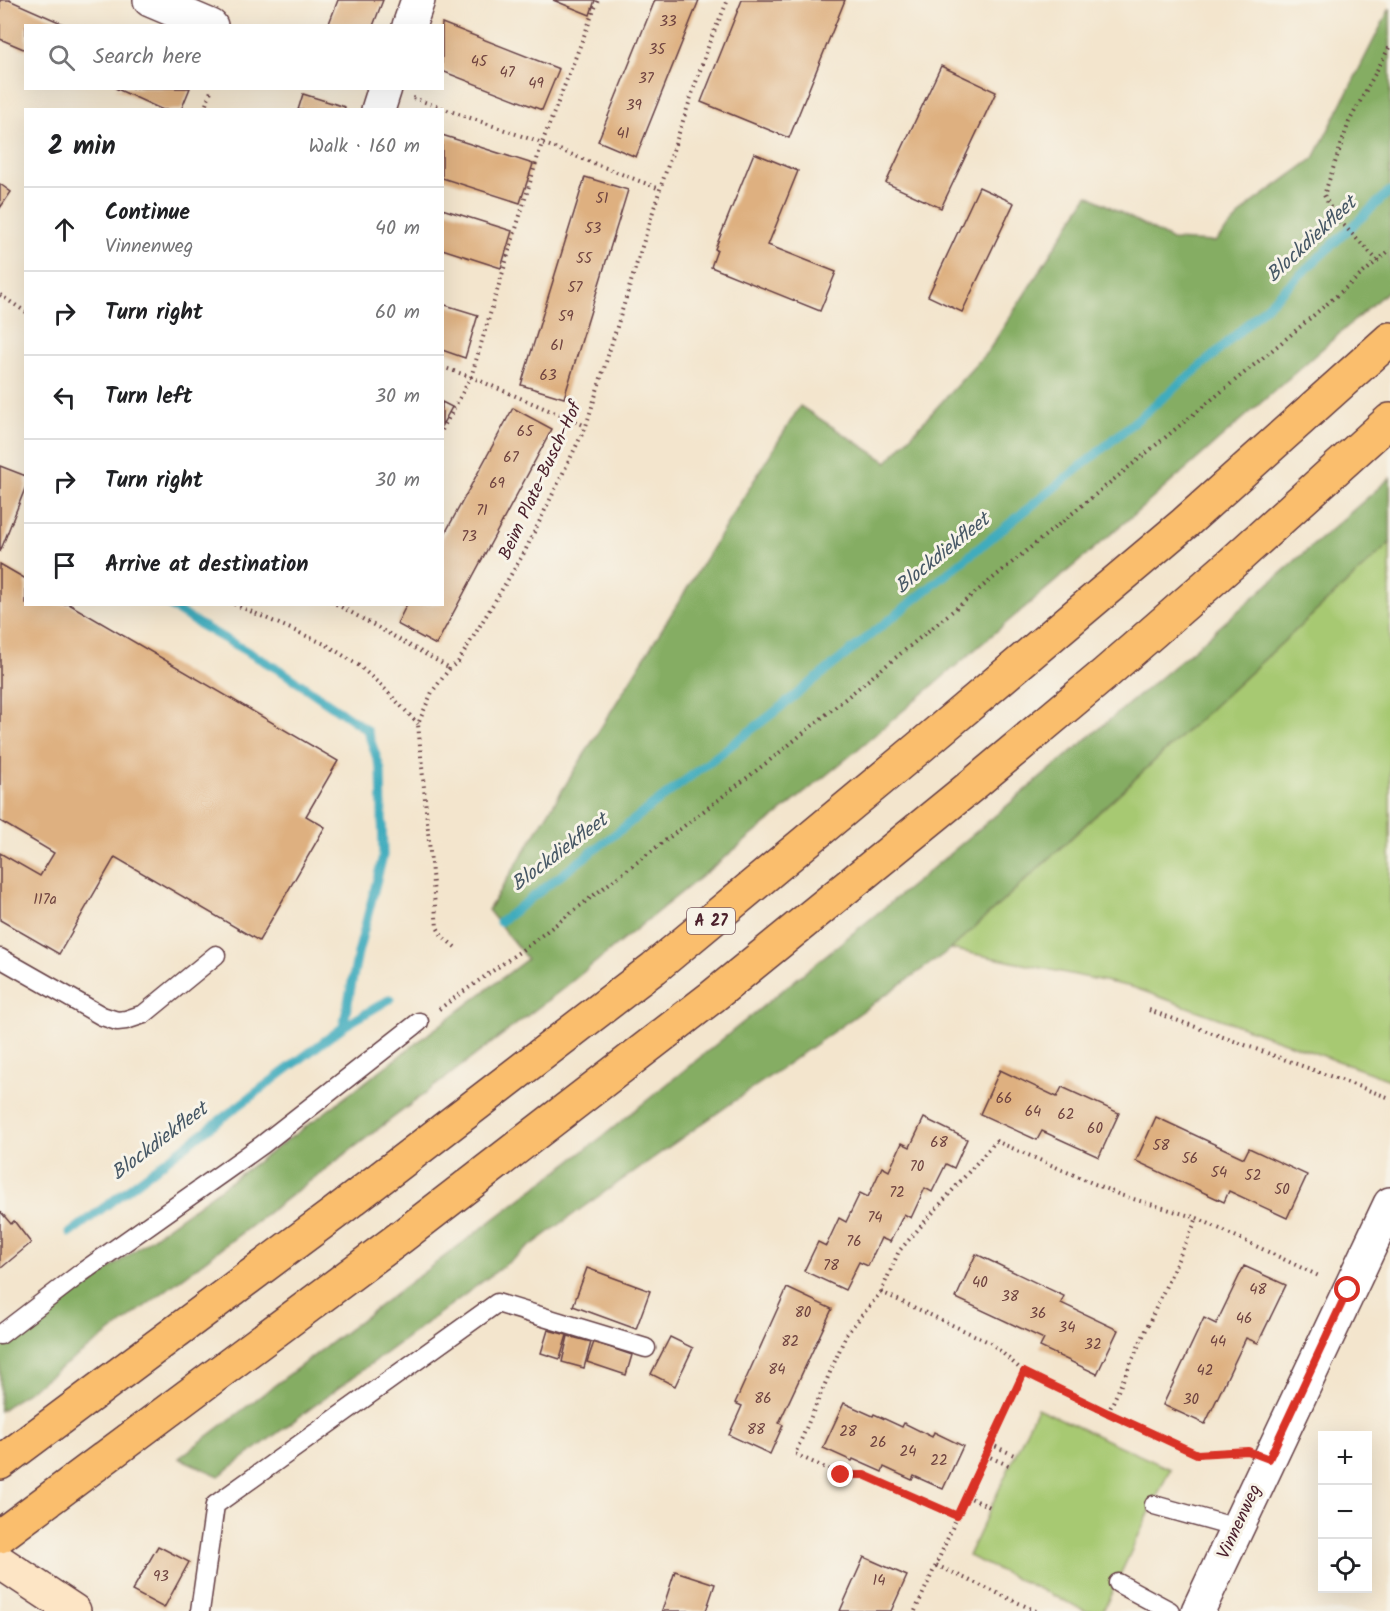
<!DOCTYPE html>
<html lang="en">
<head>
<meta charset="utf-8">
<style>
  body { margin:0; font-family:Kalam,sans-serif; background:#f6f6f6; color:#202124 }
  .controls { position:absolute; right:18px; bottom:18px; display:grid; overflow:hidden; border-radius:0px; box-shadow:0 6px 24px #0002 }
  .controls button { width:54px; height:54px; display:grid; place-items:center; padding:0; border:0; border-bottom:2px solid #e0e0e0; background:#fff; color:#202124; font:30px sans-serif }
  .stop { position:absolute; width:18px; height:18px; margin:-14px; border:4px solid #d93025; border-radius:50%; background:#fff }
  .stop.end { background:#d93025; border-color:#fff; box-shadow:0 2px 6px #0008 }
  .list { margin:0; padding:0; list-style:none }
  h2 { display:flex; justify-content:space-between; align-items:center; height:78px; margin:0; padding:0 24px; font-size:26px }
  h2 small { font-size:20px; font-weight:400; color:#757577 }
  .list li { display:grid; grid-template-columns:39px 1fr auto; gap:18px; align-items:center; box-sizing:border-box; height:84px; padding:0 24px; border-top:2px solid #e0e0e0 }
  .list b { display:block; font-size:22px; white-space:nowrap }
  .list p { margin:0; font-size:20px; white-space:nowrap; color:#757577 }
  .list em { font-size:20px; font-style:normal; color:#757577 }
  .icon { flex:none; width:33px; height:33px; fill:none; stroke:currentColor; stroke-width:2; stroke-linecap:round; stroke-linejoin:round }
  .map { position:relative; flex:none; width:1390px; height:1611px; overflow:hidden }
  .search { position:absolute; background:#fff; box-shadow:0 6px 24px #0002; left:24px; top:24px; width:420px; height:66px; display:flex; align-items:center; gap:15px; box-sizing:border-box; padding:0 21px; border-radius:0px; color:#757577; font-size:22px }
  .panel { position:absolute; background:#fff; box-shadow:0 6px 24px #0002; left:24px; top:108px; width:420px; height:498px; border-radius:0px }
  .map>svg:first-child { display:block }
  .green { fill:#a7c972; stroke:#78744e; stroke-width:1.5 }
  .forest { fill:#85ad64; stroke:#686648; stroke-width:1.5 }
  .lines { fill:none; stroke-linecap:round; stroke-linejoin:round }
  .stream { stroke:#3facbd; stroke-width:9 }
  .building { fill:#deb080 }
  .service-casing { stroke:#633d43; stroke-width:21 }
  .minor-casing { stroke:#633d43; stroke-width:36 }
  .secondary-casing { stroke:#633d43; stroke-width:36 }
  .motorway-casing { stroke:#633d43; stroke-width:36 }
  .path { stroke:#633d43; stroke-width:4; stroke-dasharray:1.5 4.5; stroke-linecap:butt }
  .service { stroke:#fff; stroke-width:18 }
  .minor { stroke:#fff; stroke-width:33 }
  .secondary { stroke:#fde5c5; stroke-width:33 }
  .motorway { stroke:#fabe6d; stroke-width:33 }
  .route { stroke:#d93025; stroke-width:8 }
  .labels { text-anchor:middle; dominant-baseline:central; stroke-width:6; stroke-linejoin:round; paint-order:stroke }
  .number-label { font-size:15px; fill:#6f4340 }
  .shield { fill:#f7f3e8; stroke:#7e5f64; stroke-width:1.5 }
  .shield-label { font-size:16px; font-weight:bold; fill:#4a1f2b }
  .street-label { font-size:18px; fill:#4a1f2b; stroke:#f7f3e8 }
  .water-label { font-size:20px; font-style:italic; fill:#465765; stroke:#f7f3e8 }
</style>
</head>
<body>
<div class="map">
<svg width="1390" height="1611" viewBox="0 0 1390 1611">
  <rect width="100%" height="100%" fill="#f7f3e8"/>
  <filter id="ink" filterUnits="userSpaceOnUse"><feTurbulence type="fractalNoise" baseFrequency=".0167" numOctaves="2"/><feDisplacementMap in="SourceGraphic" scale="12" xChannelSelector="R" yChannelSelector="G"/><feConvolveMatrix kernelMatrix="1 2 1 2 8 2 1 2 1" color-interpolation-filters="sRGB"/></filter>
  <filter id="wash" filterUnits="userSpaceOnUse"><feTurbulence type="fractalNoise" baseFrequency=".008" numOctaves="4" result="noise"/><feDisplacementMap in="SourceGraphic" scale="24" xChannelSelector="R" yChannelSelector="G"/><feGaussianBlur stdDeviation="1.35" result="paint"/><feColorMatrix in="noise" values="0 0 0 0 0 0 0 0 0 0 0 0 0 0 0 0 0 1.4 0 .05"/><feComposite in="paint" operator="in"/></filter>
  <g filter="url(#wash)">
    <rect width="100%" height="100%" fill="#f3e5cd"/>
    <g class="green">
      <polygon points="1390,543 1390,1080 1132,987 951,949"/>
      <polygon points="1037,1408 1170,1469 1103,1611 1086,1611 968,1556"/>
    </g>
    <g class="forest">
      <polygon points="1390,8 1390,289 1144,506 851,755 560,991 107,1335 0,1411 0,1348 315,1120 527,959 488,910 800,406 887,462 989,350 1088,195 1172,240 1215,242 1251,204 1314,158"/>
      <polygon points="1390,478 1390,543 951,949 582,1208 219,1476 179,1458 602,1137 922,877 1193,650"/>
    </g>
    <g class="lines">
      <g class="stream">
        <polyline points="167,604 197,623 283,672 367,730 381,770 383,856 358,953 343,1027"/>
        <polyline points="500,922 772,714 1096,454 1215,354 1390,191"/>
        <polyline points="70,1233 343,1027 390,999"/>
      </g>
    </g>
    <g id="blocks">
      <g class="building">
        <polygon points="0,0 9,0 68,26 26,26 26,50 0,39"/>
        <polygon points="338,0 383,0 373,26 328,26"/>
        <polygon points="553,0 595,0 590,15"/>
        <polygon points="655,0 699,0 636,157 598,141"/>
        <polygon points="742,0 845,0 789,138 701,102"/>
        <polygon points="442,23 559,69 542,110 442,71"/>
        <polygon points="941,66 996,92 941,208 886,183"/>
        <polygon points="115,88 190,88 181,110 163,110"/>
        <polygon points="303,94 345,107 344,110 298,110"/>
        <polygon points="442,135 533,164 520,203 442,178"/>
        <polygon points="754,153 798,171 768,245 836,272 820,311 711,267 717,250 715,249"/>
        <polygon points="585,177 628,190 564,398 521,385"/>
        <polygon points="0,184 11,192 0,208"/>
        <polygon points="979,187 1014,203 962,312 928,296"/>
        <polygon points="442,209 512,231 501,268 442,249"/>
        <polygon points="442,304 478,315 465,358 442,350"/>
        <polygon points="442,402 452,407 442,425"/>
        <polygon points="513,408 552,429 436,645 397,624 407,604 442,604 442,539"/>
        <polygon points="0,466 26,476 26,486 0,552"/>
        <polygon points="0,564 26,579 26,604 69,604 338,761 306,816 325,827 259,941 115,857 59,954 0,920 0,853 40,876 54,853 0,821"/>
        <polygon points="1000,1070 1057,1097 1062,1087 1119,1113 1099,1157 1042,1131 1037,1140 980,1114"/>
        <polygon points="1156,1117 1244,1158 1249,1148 1307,1175 1287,1218 1229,1191 1224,1202 1136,1161"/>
        <polygon points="924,1118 967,1139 954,1168 946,1164 932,1192 925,1188 911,1218 904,1214 890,1242 881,1238 868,1266 859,1262 845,1290 804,1271 818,1242 826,1246 839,1218 846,1222 860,1193 868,1197 882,1167 889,1171 902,1143 910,1147"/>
        <polygon points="0,1211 11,1224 14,1221 31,1243 0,1269"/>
        <polygon points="976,1254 1064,1296 1061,1303 1118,1330 1097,1374 1040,1347 1044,1339 956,1298"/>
        <polygon points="1244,1266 1286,1285 1258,1343 1246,1338 1205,1424 1163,1405 1204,1318 1216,1324"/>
        <polygon points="587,1268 650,1291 636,1329 573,1306"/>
        <polygon points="787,1288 832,1309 779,1423 783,1425 770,1454 729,1435 742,1406 735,1403"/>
        <polygon points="548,1330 567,1335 560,1359 541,1353"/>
        <polygon points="568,1336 591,1342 584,1368 562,1362"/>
        <polygon points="670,1337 693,1348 675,1386 651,1374"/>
        <polygon points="594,1342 632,1355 626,1375 587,1362"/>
        <polygon points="844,1403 873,1416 874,1414 902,1427 904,1423 932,1437 934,1432 963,1446 943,1489 914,1476 912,1480 884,1467 882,1472 853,1459 852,1461 823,1448"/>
        <polygon points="158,1546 189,1562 164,1608 132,1591"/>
        <polygon points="864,1557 907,1576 891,1611 840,1611"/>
        <polygon points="675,1571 715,1584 706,1611 662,1611"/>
      </g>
    </g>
  </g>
  <g filter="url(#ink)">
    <use href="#blocks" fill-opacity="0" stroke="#633d43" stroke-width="1.5"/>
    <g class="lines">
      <g class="service-casing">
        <g id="service">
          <polyline points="0,958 102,1016 117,1021 126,1020 144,1014 216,955"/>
          <polyline points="0,1335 81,1273 262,1145 419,1022"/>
          <polyline points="1154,1505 1237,1528"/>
          <polyline points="1118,1583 1170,1611"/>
          <polyline points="200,1611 215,1505 497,1303 646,1348"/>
        </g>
      </g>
      <g class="minor-casing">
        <g id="minor">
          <polyline points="150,0 211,26"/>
          <polyline points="409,26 418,0"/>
          <polyline points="378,110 385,88"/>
          <polyline points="1198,1611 1390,1204"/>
        </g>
      </g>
      <g class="secondary-casing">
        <polyline id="secondary" points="0,1562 74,1611"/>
      </g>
      <g class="motorway-casing">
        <g id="motorway">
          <polyline points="0,1463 335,1213 654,968 921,746 1185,523 1390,339"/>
          <polyline points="0,1536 401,1237 712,997 976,782 1106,673 1232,563 1390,420"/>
        </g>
      </g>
      <g class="path">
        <polyline points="413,98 542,143 660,189"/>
        <polyline points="204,110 212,88"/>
        <polyline points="1378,261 1334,215 1324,195 1349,122 1390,46"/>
        <polyline points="0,295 26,312"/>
        <polyline points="442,367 471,377 586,426"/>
        <polyline points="442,430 471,377 542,143 598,0"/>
        <polyline points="234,604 327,645 358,665 384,688 418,724"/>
        <polyline points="336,604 450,668"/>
        <polyline points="455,947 442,936 437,927 418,724 432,692 450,668 458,662 524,553 586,426 660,189 710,41 728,0"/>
        <polyline points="439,1009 529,945 774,757 1287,338 1390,250"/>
        <polyline points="1149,1010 1390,1098"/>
        <polyline points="881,1292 991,1343 1024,1372 1108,1413 1197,1454 1237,1451"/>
        <polyline points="1108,1413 1197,1218"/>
        <polyline points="990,1444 1014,1455"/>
        <polyline points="985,1455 1010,1466"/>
        <polyline points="966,1496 990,1507"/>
        <polyline points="957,1517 1024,1372"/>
        <polyline points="915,1611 936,1565"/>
        <polyline points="1036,1611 936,1565 957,1517 864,1475 841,1475 795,1454 846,1335 881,1292 899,1251 996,1141 1120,1195 1197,1218 1321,1277"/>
      </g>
      <use href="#service" class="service"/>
      <use href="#minor" class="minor"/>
      <use href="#secondary" class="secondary"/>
      <use href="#motorway" class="motorway"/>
    </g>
  </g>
  <g class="lines" filter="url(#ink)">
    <polyline class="route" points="841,1475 864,1475 957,1516 1024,1372 1108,1413 1197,1454 1248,1451 1269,1459 1348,1290"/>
  </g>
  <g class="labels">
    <g class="number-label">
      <text x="668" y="22">33</text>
      <text x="657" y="50">35</text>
      <text x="479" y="62">45</text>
      <text x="507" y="73">47</text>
      <text x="646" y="79">37</text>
      <text x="536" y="84">49</text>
      <text x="634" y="106">39</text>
      <text x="623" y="134">41</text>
      <text x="602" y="199">51</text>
      <text x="593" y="229">53</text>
      <text x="584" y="259">55</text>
      <text x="575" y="288">57</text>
      <text x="566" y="317">59</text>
      <text x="557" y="346">61</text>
      <text x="548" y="376">63</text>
      <text x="525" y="432">65</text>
      <text x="511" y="458">67</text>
      <text x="497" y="484">69</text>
      <text x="482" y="511">71</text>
      <text x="469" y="537">73</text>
      <text x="45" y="900">117a</text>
      <text x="1004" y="1099">66</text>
      <text x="1033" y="1112">64</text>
      <text x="1066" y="1115">62</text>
      <text x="1095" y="1129">60</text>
      <text x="939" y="1143">68</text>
      <text x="1161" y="1146">58</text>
      <text x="1190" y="1159">56</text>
      <text x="917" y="1167">70</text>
      <text x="1219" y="1173">54</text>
      <text x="1253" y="1176">52</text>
      <text x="1282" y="1190">50</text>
      <text x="897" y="1193">72</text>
      <text x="875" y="1218">74</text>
      <text x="854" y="1242">76</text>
      <text x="831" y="1266">78</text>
      <text x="980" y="1283">40</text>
      <text x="1258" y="1290">48</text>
      <text x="1010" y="1297">38</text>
      <text x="803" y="1313">80</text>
      <text x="1038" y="1314">36</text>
      <text x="1244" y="1319">46</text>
      <text x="1067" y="1328">34</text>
      <text x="790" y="1342">82</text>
      <text x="1218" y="1342">44</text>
      <text x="1093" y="1345">32</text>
      <text x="777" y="1370">84</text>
      <text x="1205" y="1371">42</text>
      <text x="763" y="1399">86</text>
      <text x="1191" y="1400">30</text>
      <text x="756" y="1430">88</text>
      <text x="848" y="1432">28</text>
      <text x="878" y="1443">26</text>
      <text x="908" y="1452">24</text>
      <text x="939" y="1461">22</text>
      <text x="161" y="1577">93</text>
      <text x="879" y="1581">14</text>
    </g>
    <rect class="shield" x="687" y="908" width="48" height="26" rx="4.5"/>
    <g class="shield-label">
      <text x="711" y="921">A 27</text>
    </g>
    <g class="street-label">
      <text transform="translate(541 481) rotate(-65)">Beim Plate-Busch-Hof</text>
      <text transform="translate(1240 1522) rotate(-65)">Vinnenweg</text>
    </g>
    <g class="water-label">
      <text transform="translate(1312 240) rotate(-43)">Blockdiekfleet</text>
      <text transform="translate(943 554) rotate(-39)">Blockdiekfleet</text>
      <text transform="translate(560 853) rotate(-37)">Blockdiekfleet</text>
      <text transform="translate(160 1142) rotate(-37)">Blockdiekfleet</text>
    </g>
  </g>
</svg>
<div class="controls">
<button>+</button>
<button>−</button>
<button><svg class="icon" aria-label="locate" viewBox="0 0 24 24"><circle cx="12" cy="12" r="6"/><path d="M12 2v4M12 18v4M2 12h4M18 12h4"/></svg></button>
</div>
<div class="stop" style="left:1348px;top:1290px"></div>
<div class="stop end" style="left:841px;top:1475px"></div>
<div class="search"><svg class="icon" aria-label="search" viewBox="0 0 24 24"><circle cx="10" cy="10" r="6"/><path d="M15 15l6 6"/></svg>Search here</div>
<section class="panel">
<h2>2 min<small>Walk · 160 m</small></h2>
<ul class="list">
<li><svg class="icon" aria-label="ahead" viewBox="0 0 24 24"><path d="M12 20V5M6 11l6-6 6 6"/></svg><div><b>Continue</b><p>Vinnenweg</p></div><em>40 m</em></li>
<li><svg class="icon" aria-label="right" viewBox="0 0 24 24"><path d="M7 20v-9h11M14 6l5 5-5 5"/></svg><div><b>Turn right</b></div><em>60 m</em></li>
<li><svg class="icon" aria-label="left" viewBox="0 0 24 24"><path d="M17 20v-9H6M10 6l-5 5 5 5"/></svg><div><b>Turn left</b></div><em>30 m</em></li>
<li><svg class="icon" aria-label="right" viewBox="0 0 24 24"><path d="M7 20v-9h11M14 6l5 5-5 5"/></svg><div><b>Turn right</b></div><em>30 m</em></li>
<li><svg class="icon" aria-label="arrive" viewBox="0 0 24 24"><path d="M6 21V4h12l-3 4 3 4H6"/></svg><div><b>Arrive at destination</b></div></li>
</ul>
</section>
</div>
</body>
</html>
